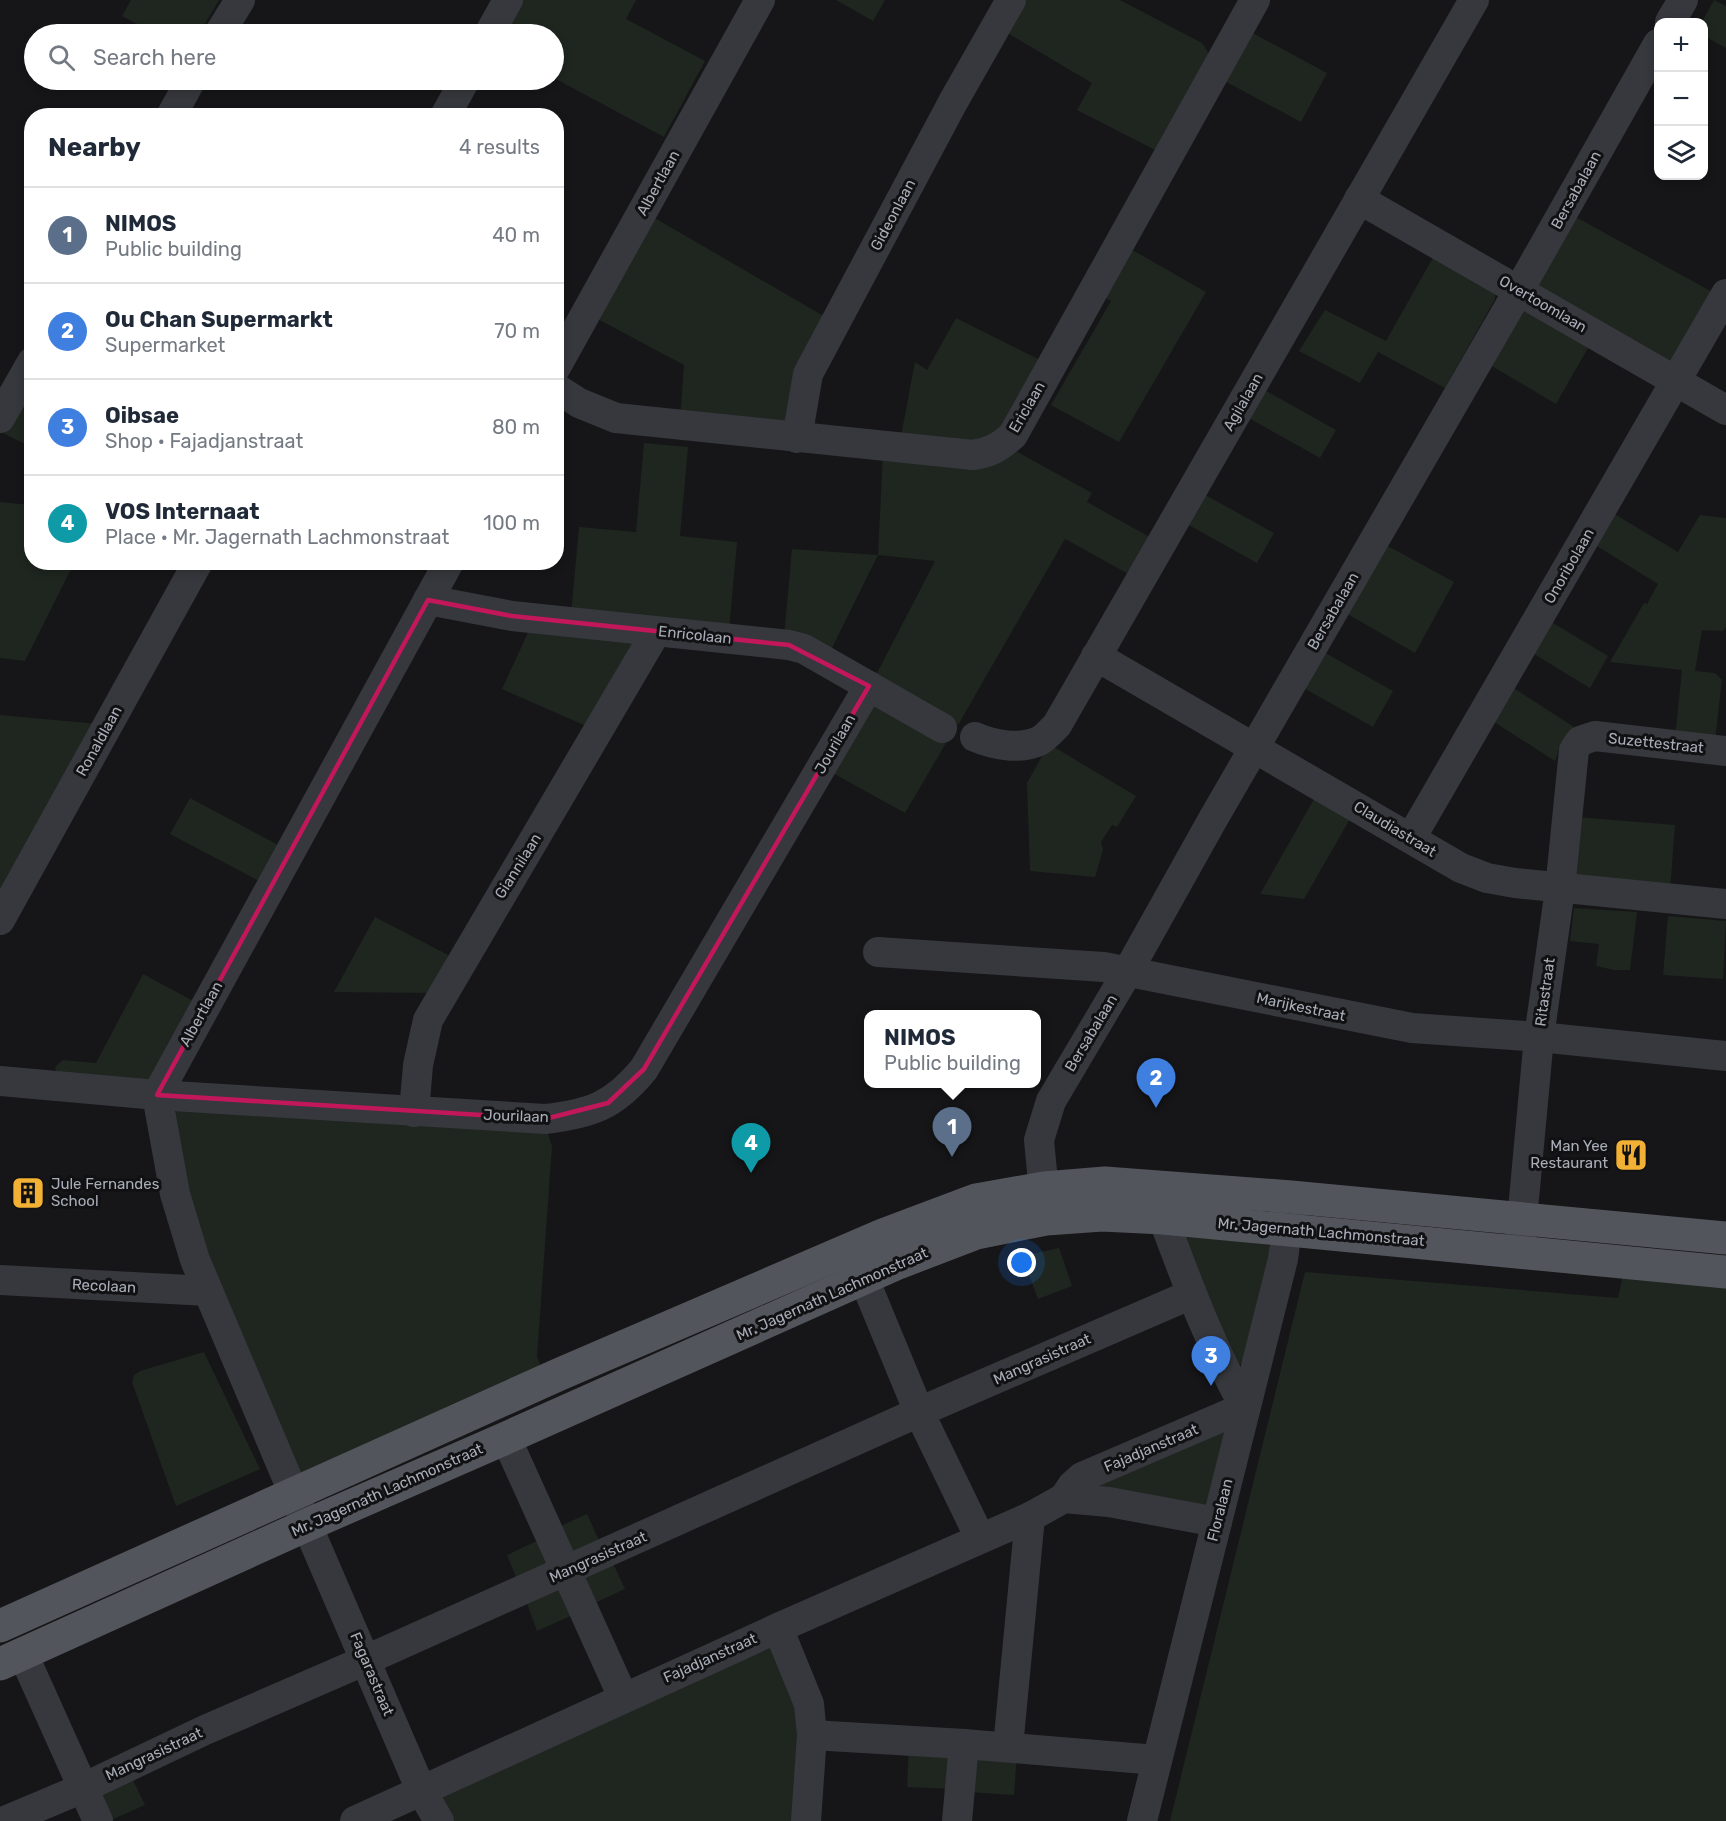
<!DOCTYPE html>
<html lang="en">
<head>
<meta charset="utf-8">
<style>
  body { margin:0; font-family:Rubik,sans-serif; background:#f6f6f7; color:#1f2937 }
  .controls { position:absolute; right:18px; top:18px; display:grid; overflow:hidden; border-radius:12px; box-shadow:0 3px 9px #0003 }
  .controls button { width:54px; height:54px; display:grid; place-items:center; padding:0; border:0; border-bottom:2px solid #e0e1e3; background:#fff; color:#1f2937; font:30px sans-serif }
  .you { position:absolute; left:1022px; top:1263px; width:21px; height:21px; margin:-15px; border:4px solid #fff; border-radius:50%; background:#1a73e8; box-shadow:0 0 0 9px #1a73e833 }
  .badge { display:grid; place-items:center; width:39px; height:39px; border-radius:50%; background:#0f766e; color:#fff; font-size:20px; font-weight:700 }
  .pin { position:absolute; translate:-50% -50px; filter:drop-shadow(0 2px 3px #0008) }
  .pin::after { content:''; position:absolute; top:32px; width:21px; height:18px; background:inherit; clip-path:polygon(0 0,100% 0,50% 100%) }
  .popup { position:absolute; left:864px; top:1010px; width:177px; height:78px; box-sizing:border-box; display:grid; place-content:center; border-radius:12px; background:#fff; filter:drop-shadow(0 2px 4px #0005); font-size:20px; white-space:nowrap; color:#747a83 }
  .popup b { font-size:22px; color:#1f2937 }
  .popup::after { content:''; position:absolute; left:50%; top:100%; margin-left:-12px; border:12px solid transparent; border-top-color:#fff }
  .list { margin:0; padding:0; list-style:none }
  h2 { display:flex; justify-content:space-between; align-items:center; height:78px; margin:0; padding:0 24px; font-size:26px }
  h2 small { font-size:20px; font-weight:400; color:#747a83 }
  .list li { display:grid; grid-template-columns:39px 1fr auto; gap:18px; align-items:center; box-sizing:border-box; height:96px; padding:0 24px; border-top:2px solid #e0e1e3 }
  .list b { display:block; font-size:22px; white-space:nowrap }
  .list p { margin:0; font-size:20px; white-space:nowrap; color:#747a83 }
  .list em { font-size:20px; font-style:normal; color:#747a83 }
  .icon { flex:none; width:33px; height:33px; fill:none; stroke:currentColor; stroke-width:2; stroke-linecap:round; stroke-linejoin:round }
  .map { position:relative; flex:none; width:1726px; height:1821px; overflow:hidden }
  .search { position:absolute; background:#fff; box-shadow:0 3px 9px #0003; left:24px; top:24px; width:540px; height:66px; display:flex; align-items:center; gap:15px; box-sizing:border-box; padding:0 21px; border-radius:33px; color:#747a83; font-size:22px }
  .panel { position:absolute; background:#fff; box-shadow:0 3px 9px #0003; left:24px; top:108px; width:540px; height:462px; border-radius:24px }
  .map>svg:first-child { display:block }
  .green { fill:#1e261f }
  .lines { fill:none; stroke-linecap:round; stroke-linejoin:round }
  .minor { stroke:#37383d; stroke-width:30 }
  .major { stroke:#53555c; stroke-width:33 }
  .marked { fill:none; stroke:#c2185b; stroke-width:4.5; stroke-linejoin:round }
  .labels { text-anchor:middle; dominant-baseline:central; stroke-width:6; stroke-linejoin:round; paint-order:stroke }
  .street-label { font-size:15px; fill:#a8adb8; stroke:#111113 }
  .poi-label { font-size:15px; fill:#a8adb8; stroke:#111113; text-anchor:end }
</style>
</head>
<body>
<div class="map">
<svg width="1726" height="1821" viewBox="0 0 1726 1821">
  <rect width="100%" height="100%" fill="#161618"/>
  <g class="green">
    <polygon points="131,0 219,0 199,34 155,34 122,16"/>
    <polygon points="519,0 636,0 626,19 705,61 664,137 554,78 554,34 499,34"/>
    <polygon points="836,0 885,0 873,21"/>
    <polygon points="1021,0 1120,0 1202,43 1213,60 1161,153 1077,110 1092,83 1004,31"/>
    <polygon points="1714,0 1726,6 1726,48 1704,36 1702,22"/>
    <polygon points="1247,30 1327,73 1301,122 1221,79"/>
    <polygon points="1572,215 1716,294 1673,363 1538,288 1538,275"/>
    <polygon points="653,217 827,318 789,423 680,419 684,365 596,318"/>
    <polygon points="1127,247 1206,292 1119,442 1051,405 1111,301 1100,295"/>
    <polygon points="1435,254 1495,292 1495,299 1445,388 1378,352 1360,383 1299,351 1325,310 1386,341"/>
    <polygon points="1518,308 1592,341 1556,404 1485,362"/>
    <polygon points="956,318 1044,362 992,442 900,441 915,362 927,370"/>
    <polygon points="31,384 31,447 3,433"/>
    <polygon points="1261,388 1336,430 1320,458 1245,416"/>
    <polygon points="644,443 688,447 680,536 737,542 729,630 571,615 579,527 636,532"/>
    <polygon points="1010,448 1092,493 1087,502 1155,540 1134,577 1065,539 958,725 875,677 935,561 878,555 830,652 784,637 792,549 878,555 883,453"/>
    <polygon points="1202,493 1274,533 1257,563 1185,523"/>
    <polygon points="0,502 31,505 32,562 74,563 25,661 0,658"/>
    <polygon points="1611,512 1678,552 1700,515 1726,518 1726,627 1723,631 1702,630 1695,671 1715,673 1722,680 1715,741 1675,737 1682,670 1610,662 1644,603 1647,604 1658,584 1592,543"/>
    <polygon points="1384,544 1454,582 1415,653 1344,612"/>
    <polygon points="1548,620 1608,656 1590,688 1529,651"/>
    <polygon points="531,626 633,637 637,648 593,729 502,689"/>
    <polygon points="1320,650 1393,691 1373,727 1300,686"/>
    <polygon points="1509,685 1574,727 1561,743 1555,761 1488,718"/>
    <polygon points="874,700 924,728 946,743 905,813 829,771"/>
    <polygon points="0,715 98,724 0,898"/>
    <polygon points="1049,744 1136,796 1117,827 1112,825 1101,842 1103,850 1095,877 1030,871 1027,783"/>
    <polygon points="1318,792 1354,812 1304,899 1260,894"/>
    <polygon points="190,798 282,847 263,883 170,834"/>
    <polygon points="1577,817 1675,825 1670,891 1573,879"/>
    <polygon points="1574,908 1637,912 1630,970 1614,970 1596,966 1599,944 1570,941"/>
    <polygon points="1668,916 1726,921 1723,979 1663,975"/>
    <polygon points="375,917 450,956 430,993 334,992"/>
    <polygon points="143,974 197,1003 153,1082 57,1075 55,1067 63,1060 96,1063"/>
    <polygon points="179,1108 546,1128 552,1146 537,1357 543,1371 303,1473 296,1469 196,1237 173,1115"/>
    <polygon points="1181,1234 1268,1245 1272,1251 1245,1362 1240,1364 1234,1362"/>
    <polygon points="1059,1248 1072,1286 1038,1299 1022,1256"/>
    <polygon points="1624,1270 1726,1281 1726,1821 1170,1821 1305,1272 1618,1298"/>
    <polygon points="204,1352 260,1469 176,1506 132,1382 134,1375 140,1371"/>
    <polygon points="1231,1421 1208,1506 1082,1489"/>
    <polygon points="587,1514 601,1545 574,1557 554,1529"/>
    <polygon points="545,1537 554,1559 518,1582 507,1555"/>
    <polygon points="610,1557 625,1589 586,1607 577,1570"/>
    <polygon points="557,1581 575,1614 537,1631 524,1595"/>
    <polygon points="773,1647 799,1698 800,1821 450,1821 436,1793"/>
    <polygon points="909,1747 950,1750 954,1789 907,1787"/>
    <polygon points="1017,1754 1014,1795 967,1792 969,1758"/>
    <polygon points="129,1772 145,1805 109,1821 93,1796"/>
  </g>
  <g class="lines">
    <g class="minor">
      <polyline points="1670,22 1683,0"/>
      <polyline points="219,34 240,0"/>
      <polyline points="489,34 508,0"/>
      <polyline points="171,116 191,80"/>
      <polyline points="445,116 465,80"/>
      <polyline points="1359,199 1726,410"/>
      <polyline points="556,367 760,0"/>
      <path d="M556 388 579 403 616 418 973 455C990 453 1001 446 1013 435L1255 0"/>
      <polyline points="0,418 32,362"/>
      <polyline points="797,438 808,374 953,102 1011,0"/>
      <polyline points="428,600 512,616 789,645 804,649 942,728"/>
      <polyline points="1096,656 1461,868 1487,878 1515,883 1726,904"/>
      <path d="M975 737C994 745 1019 750 1039 741 1045 738 1052 730 1057 725L1474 0"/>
      <polyline points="1411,838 1726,294"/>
      <polyline points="0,920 198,562"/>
      <polyline points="878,952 1104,967 1412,1028 1539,1037 1726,1056"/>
      <path d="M0 1081 157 1095 545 1119C590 1114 614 1106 644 1069L869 686"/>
      <polyline points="414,1112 418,1065 428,1020 656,632"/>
      <polyline points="1046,1213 1039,1140 1051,1101 1128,971 1213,819 1519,290 1658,44"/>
      <polyline points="1520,1242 1539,1037 1560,889 1574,750 1580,741 1595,736 1726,751"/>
      <polyline points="864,1279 919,1412 980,1538"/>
      <polyline points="0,1280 208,1291"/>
      <polyline points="506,1438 623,1697"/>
      <path d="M1064 1498 1072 1486 1082 1477 1245 1407C1211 1348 1187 1282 1163 1218"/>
      <polyline points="778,1628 809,1704 812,1735 806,1821"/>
      <polyline points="23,1654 98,1821"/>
      <polyline points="812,1735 964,1744 1157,1760"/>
      <polyline points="1008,1747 1030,1517"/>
      <polyline points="5,1821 83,1788 205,1730 366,1660 919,1412 1192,1294"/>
      <polyline points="355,1821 778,1628 1030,1517 1064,1498 1109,1502 1217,1522"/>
      <polyline points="439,1821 421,1790 307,1525 195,1260 175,1194 157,1095 449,562"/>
      <polyline points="957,1821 964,1744"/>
      <polyline points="1142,1821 1283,1259 1290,1206"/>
    </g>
    <g class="major">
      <polyline points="0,1626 560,1374 883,1235 976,1200 1044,1188 1105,1183 1291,1197 1726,1238"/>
      <polyline points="0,1664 307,1525 506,1438 898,1263 976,1233 1046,1219 1102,1215 1163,1218 1726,1272"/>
    </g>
  </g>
  <path class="marked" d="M428 600 512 616 789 645 869 686 644 1069 608 1103 545 1119 157 1095Z"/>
  <defs>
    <g id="restaurant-square" transform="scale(1.725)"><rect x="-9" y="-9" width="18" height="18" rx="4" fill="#f2b134" stroke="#111113"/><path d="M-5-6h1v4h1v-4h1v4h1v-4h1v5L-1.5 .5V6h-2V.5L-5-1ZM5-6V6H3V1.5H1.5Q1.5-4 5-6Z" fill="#111"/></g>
    <g id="building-square" transform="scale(1.725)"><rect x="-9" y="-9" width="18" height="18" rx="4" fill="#f2b134" stroke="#111113"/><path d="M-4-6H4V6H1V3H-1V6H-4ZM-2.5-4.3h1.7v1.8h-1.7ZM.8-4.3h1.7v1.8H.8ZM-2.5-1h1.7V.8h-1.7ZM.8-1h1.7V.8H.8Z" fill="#111"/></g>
  </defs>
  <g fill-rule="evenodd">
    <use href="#restaurant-square" x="1631" y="1155"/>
    <use href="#building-square" x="28" y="1193"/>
  </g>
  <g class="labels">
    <g class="street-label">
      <text transform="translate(658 183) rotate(-61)">Albertlaan</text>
      <text transform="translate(1576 190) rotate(-61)">Bersabalaan</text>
      <text transform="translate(893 215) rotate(-62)">Gideonlaan</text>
      <text transform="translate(1543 304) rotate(30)">Overtoomlaan</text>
      <text transform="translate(1243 402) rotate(-60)">Agilalaan</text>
      <text transform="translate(1027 407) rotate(-60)">Ericlaan</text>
      <text transform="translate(1569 566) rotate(-60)">Onoribolaan</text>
      <text transform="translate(1333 611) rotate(-60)">Bersabalaan</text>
      <text transform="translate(695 635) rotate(6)">Enricolaan</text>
      <text transform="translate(99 741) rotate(-61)">Ronaldlaan</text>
      <text transform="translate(1656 743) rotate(6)">Suzettestraat</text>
      <text transform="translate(835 744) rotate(-60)">Jourilaan</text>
      <text transform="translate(1395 829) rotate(31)">Claudiastraat</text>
      <text transform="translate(518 866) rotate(-58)">Giannilaan</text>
      <text transform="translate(1545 992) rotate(-82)">Ritastraat</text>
      <text transform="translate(1301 1007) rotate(12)">Marijkestraat</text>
      <text transform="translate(201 1014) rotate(-61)">Albertlaan</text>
      <text transform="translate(1091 1033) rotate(-59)">Bersabalaan</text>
      <text transform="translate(516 1116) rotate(2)">Jourilaan</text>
      <text transform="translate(1321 1232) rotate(5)">Mr. Jagernath Lachmonstraat</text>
      <text transform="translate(104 1286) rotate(3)">Recolaan</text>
      <text transform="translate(832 1294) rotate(-24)">Mr. Jagernath Lachmonstraat</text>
      <text transform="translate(1042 1359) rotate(-24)">Mangrasistraat</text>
      <text transform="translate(1151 1448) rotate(-23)">Fajadjanstraat</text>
      <text transform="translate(387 1490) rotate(-24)">Mr. Jagernath Lachmonstraat</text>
      <text transform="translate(1220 1510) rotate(-76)">Floralaan</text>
      <text transform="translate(598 1557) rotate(-24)">Mangrasistraat</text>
      <text transform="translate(710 1658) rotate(-24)">Fajadjanstraat</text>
      <text transform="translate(372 1674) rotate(67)">Fagarastraat</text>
      <text transform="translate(154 1754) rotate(-25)">Mangrasistraat</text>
    </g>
    <g class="poi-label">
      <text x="1608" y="1146">Man Yee<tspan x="1608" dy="17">Restaurant</tspan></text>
      <text x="51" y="1184" text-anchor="start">Jule Fernandes<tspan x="51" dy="17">School</tspan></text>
    </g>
  </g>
</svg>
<div class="controls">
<button>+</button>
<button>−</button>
<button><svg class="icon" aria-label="layers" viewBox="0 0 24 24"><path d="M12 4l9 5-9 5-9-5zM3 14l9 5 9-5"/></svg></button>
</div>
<div class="you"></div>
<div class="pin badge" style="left:952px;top:1157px;background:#5c6f8a">1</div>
<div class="popup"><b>NIMOS</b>Public building</div>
<div class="pin badge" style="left:1156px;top:1108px;background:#3f7fe0">2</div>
<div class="pin badge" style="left:1211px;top:1386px;background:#3f7fe0">3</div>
<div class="pin badge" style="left:751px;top:1173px;background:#0f9aa8">4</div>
<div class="search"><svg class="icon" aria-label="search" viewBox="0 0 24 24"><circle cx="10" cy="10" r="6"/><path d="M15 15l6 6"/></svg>Search here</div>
<section class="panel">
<h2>Nearby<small>4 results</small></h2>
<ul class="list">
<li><span class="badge" style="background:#5c6f8a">1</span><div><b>NIMOS</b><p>Public building</p></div><em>40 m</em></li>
<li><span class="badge" style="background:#3f7fe0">2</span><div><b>Ou Chan Supermarkt</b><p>Supermarket</p></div><em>70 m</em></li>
<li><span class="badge" style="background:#3f7fe0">3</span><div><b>Oibsae</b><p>Shop · Fajadjanstraat</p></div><em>80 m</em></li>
<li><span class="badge" style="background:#0f9aa8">4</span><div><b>VOS Internaat</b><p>Place · Mr. Jagernath Lachmonstraat</p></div><em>100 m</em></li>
</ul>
</section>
</div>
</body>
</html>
